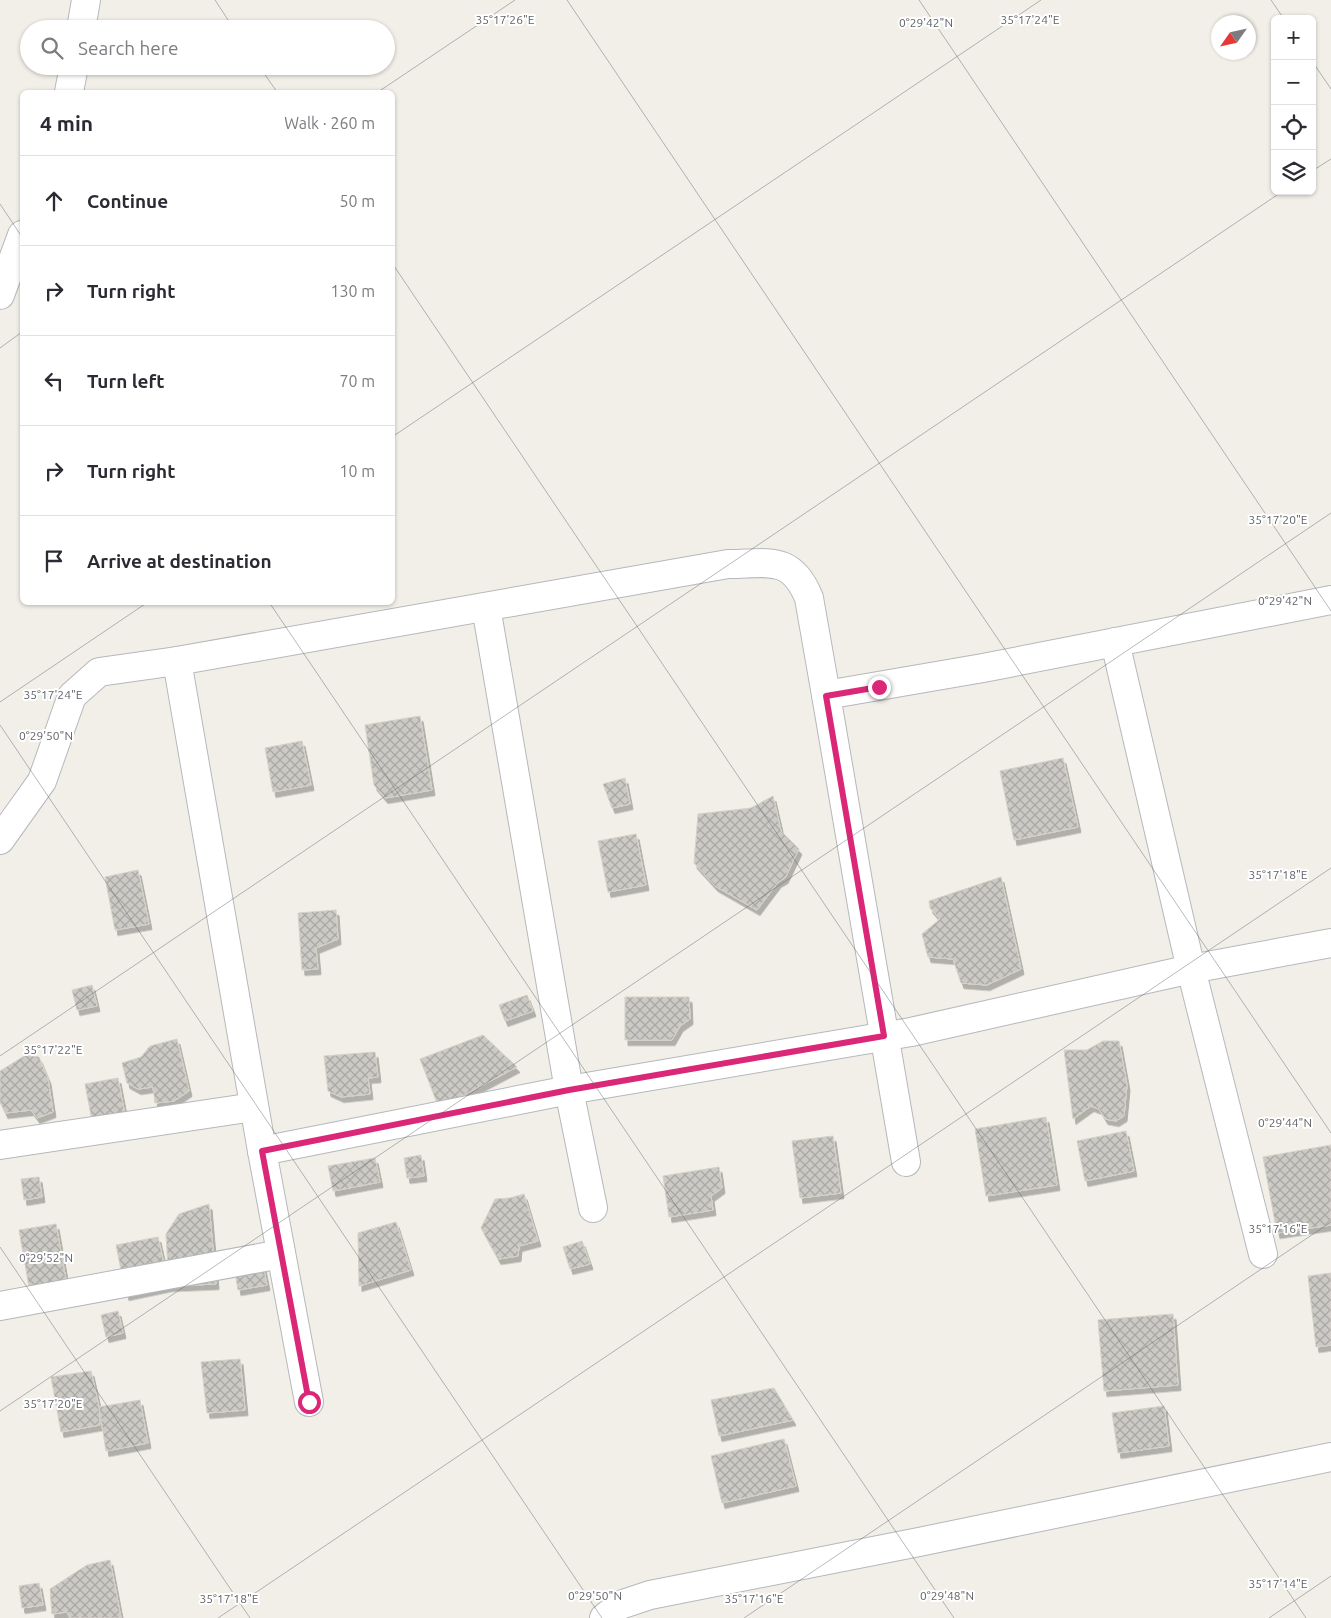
<!DOCTYPE html>
<html lang="en">
<head>
<meta charset="utf-8">
<style>
  body { margin:0; font-family:Ubuntu,sans-serif; background:#f2f2f3; color:#2b2b33 }
  .controls { position:absolute; right:15px; top:15px; display:grid; overflow:hidden; border-radius:8px; box-shadow:0 1px 4px #0004 }
  .controls button { width:45px; height:45px; display:grid; place-items:center; padding:0; border:0; border-bottom:1px solid #e1e1e2; background:#fff; color:#2b2b33; font:25px sans-serif }
  .compass { position:absolute; left:1211px; top:15px; width:45px; height:45px; border-radius:50%; background:#fff; box-shadow:0 1px 4px #0004; rotate:236deg }
  .stop { position:absolute; width:15px; height:15px; margin:-11px; border:4px solid #db2777; border-radius:50%; background:#fff }
  .stop.end { background:#db2777; border-color:#fff; box-shadow:0 1px 5px #0008 }
  .list { margin:0; padding:0; list-style:none }
  h2 { display:flex; justify-content:space-between; align-items:center; height:65px; margin:0; padding:0 20px; font-size:21px }
  h2 small { font-size:16px; font-weight:400; color:#7c7c81 }
  .list li { display:grid; grid-template-columns:32px 1fr auto; gap:15px; align-items:center; box-sizing:border-box; height:90px; padding:0 20px; border-top:1px solid #e1e1e2 }
  .list b { display:block; font-size:19px; white-space:nowrap }
  .list em { font-size:16px; font-style:normal; color:#7c7c81 }
  .icon { flex:none; width:28px; height:28px; fill:none; stroke:currentColor; stroke-width:2; stroke-linecap:round; stroke-linejoin:round }
  .map { position:relative; flex:none; width:1331px; height:1618px; overflow:hidden }
  .search { position:absolute; background:#fff; box-shadow:0 1px 4px #0004; left:20px; top:20px; width:375px; height:55px; display:flex; align-items:center; gap:12px; box-sizing:border-box; padding:0 18px; border-radius:28px; color:#7c7c81; font-size:19px }
  .panel { position:absolute; background:#fff; box-shadow:0 1px 4px #0004; left:20px; top:90px; width:375px; height:515px; border-radius:8px }
  .map>svg:first-child { display:block }
  .building { fill:url(#building-cross-hatch); stroke:#d6d1c6; filter:url(#shadow) }
  .lines { fill:none; stroke-linecap:round; stroke-linejoin:round }
  .minor-casing { stroke:#b5b8bc; stroke-width:30 }
  .minor { stroke:#fff; stroke-width:28 }
  .route { stroke:#db2777; stroke-width:6 }
  .ticks { fill:none; stroke:#5f6368; stroke-width:1; stroke-opacity:0.45 }
  .ticks-label { font-size:12px; text-anchor:middle; fill:#5f6368; stroke:#fff; stroke-width:4; stroke-linejoin:round; paint-order:stroke }
</style>
</head>
<body>
<div class="map">
<svg width="1331" height="1618" viewBox="0 0 1331 1618">
  <defs>
    <pattern id="building-cross-hatch" width="8" height="8" patternUnits="userSpaceOnUse" patternTransform="scale(1.25)"><rect width="8" height="8" fill="#cccac5"/><path d="M0 0l8 8M0 8l8-8" fill="none" stroke="#a9a8a4"/></pattern>
    <filter id="shadow"><feDropShadow dx="3" dy="5.5" stdDeviation="0" flood-color="#0004"/></filter>
  </defs>
  <rect width="100%" height="100%" fill="#f1efe8"/>
  <g class="building">
    <polygon points="420,716 432,790 385,798 374,785 365,725"/>
    <polygon points="302,741 311,785 273,792 265,748"/>
    <polygon points="1063,758 1078,827 1014,840 1000,771"/>
    <polygon points="625,778 630,804 612,808 603,784"/>
    <polygon points="773,796 781,831 799,849 785,878 778,882 757,910 715,886 694,863 698,814 751,808"/>
    <polygon points="636,834 646,885 608,892 598,841"/>
    <polygon points="138,870 149,924 115,930 105,877"/>
    <polygon points="1001,877 1021,969 987,985 961,983 953,959 928,957 922,934 940,919 930,908 929,901"/>
    <polygon points="336,910 338,939 316,948 318,969 302,970 298,913"/>
    <polygon points="92,985 97,1006 77,1010 72,990"/>
    <polygon points="527,995 533,1011 505,1021 499,1005"/>
    <polygon points="625,997 689,997 690,1019 680,1026 672,1040 625,1040"/>
    <polygon points="483,1035 517,1067 439,1108 420,1059"/>
    <polygon points="177,1039 189,1091 174,1101 155,1103 153,1087 138,1089 127,1083 122,1063 141,1057 150,1046"/>
    <polygon points="1103,1041 1119,1041 1127,1085 1124,1116 1116,1121 1105,1119 1099,1109 1091,1106 1073,1119 1064,1050 1087,1050"/>
    <polygon points="375,1052 378,1077 368,1078 370,1094 341,1097 328,1091 324,1056"/>
    <polygon points="26,1055 39,1057 48,1079 53,1112 37,1118 31,1110 5,1113 0,1102 0,1071"/>
    <polygon points="118,1078 125,1115 92,1121 85,1084"/>
    <polygon points="1046,1117 1057,1185 986,1196 975,1129"/>
    <polygon points="1126,1131 1134,1171 1085,1181 1077,1141"/>
    <polygon points="833,1136 841,1193 800,1198 792,1141"/>
    <polygon points="1331,1145 1331,1225 1277,1233 1263,1157"/>
    <polygon points="421,1155 424,1176 407,1178 404,1158"/>
    <polygon points="375,1158 380,1182 333,1191 328,1166"/>
    <polygon points="719,1167 722,1188 711,1196 713,1210 669,1217 663,1176"/>
    <polygon points="39,1177 42,1197 24,1200 21,1179"/>
    <polygon points="524,1194 538,1241 519,1246 518,1256 498,1259 481,1228 495,1199 510,1198"/>
    <polygon points="209,1204 216,1284 169,1286 166,1234 179,1214"/>
    <polygon points="396,1222 411,1270 359,1286 358,1233"/>
    <polygon points="56,1224 66,1280 29,1287 19,1230"/>
    <polygon points="158,1237 169,1286 126,1295 116,1245"/>
    <polygon points="582,1241 590,1264 570,1269 563,1247"/>
    <polygon points="260,1250 267,1285 238,1290 232,1255"/>
    <polygon points="1331,1273 1331,1345 1316,1347 1308,1276"/>
    <polygon points="118,1311 123,1333 106,1337 101,1315"/>
    <polygon points="1173,1314 1178,1385 1104,1391 1098,1320"/>
    <polygon points="240,1359 245,1410 207,1413 201,1362"/>
    <polygon points="91,1371 99,1407 100,1425 61,1432 51,1377"/>
    <polygon points="774,1388 793,1420 719,1436 711,1400"/>
    <polygon points="140,1400 148,1443 106,1451 99,1407"/>
    <polygon points="1164,1406 1169,1446 1118,1453 1112,1413"/>
    <polygon points="784,1439 796,1486 722,1503 711,1456"/>
    <polygon points="110,1560 121,1618 70,1618 67,1612 52,1614 50,1589 87,1565"/>
    <polygon points="39,1583 43,1605 22,1608 19,1586"/>
  </g>
  <g class="lines">
    <g class="minor-casing">
      <g id="minor">
        <polyline points="81,29 86,0"/>
        <polyline points="69,92 74,66"/>
        <polyline points="0,295 22,235"/>
        <polyline points="486,607 569,1090 593,1208"/>
        <polyline points="1115,642 1191,969 1263,1254"/>
        <polyline points="177,661 262,1151 309,1402"/>
        <polyline points="826,695 906,1162"/>
        <path d="M0 840 42 781 72 696 99 672 177 661 728 564C768 564 791 554 809 598L826 695 983 668 1331 600"/>
        <polyline points="0,1145 254,1107"/>
        <polyline points="262,1151 569,1090 911,1032 1191,969 1331,943"/>
        <polyline points="0,1306 281,1254"/>
        <polyline points="604,1618 620,1605 650,1595 919,1542 1331,1457"/>
      </g>
    </g>
    <use href="#minor" class="minor"/>
  </g>
  <g class="lines">
    <polyline class="route" points="309,1402 262,1151 569,1090 884,1036 826,696 879,687"/>
  </g>
  <path class="ticks" d="M215 0 234 29M567 0 1331 1133M919 0 1331 611M1271 0 1284 19M1312 61 1331 89M259 66 277 92M378 92 515 0M1312 171 1331 159M0 204 22 237M392 263 1306 1618M0 348 22 332M392 437 1041 0M269 602 954 1618M0 702 148 602M0 725 602 1618M0 1056 1283 191M0 1247 250 1618M0 1411 1331 513M218 1618 1331 868M744 1618 1331 1222M1269 1618 1331 1576"/>
  <g class="ticks-label">
    <text x="505" y="24">35°17'26"E</text>
    <text x="1030" y="24">35°17'24"E</text>
    <text x="926" y="27">0°29'42"N</text>
    <text x="1278" y="524">35°17'20"E</text>
    <text x="1285" y="605">0°29'42"N</text>
    <text x="53" y="699">35°17'24"E</text>
    <text x="46" y="740">0°29'50"N</text>
    <text x="1278" y="879">35°17'18"E</text>
    <text x="53" y="1054">35°17'22"E</text>
    <text x="1285" y="1127">0°29'44"N</text>
    <text x="1278" y="1233">35°17'16"E</text>
    <text x="46" y="1262">0°29'52"N</text>
    <text x="53" y="1408">35°17'20"E</text>
    <text x="1278" y="1588">35°17'14"E</text>
    <text x="595" y="1600">0°29'50"N</text>
    <text x="947" y="1600">0°29'48"N</text>
    <text x="229" y="1603">35°17'18"E</text>
    <text x="754" y="1603">35°17'16"E</text>
  </g>
</svg>
<div class="controls">
<button>+</button>
<button>−</button>
<button><svg class="icon" aria-label="locate" viewBox="0 0 24 24"><circle cx="12" cy="12" r="6"/><path d="M12 2v4M12 18v4M2 12h4M18 12h4"/></svg></button>
<button><svg class="icon" aria-label="layers" viewBox="0 0 24 24"><path d="M12 4l9 5-9 5-9-5zM3 14l9 5 9-5"/></svg></button>
</div>
<svg class="compass" viewBox="-18 -18 36 36"><path d="M0-13l5 13h-10z" fill="#e53935"/><path d="M0 13l5-13h-10z" fill="#7c7c81"/></svg>
<div class="stop" style="left:309px;top:1402px"></div>
<div class="stop end" style="left:879px;top:687px"></div>
<div class="search"><svg class="icon" aria-label="search" viewBox="0 0 24 24"><circle cx="10" cy="10" r="6"/><path d="M15 15l6 6"/></svg>Search here</div>
<section class="panel">
<h2>4 min<small>Walk · 260 m</small></h2>
<ul class="list">
<li><svg class="icon" aria-label="ahead" viewBox="0 0 24 24"><path d="M12 20V5M6 11l6-6 6 6"/></svg><div><b>Continue</b></div><em>50 m</em></li>
<li><svg class="icon" aria-label="right" viewBox="0 0 24 24"><path d="M7 20v-9h11M14 6l5 5-5 5"/></svg><div><b>Turn right</b></div><em>130 m</em></li>
<li><svg class="icon" aria-label="left" viewBox="0 0 24 24"><path d="M17 20v-9H6M10 6l-5 5 5 5"/></svg><div><b>Turn left</b></div><em>70 m</em></li>
<li><svg class="icon" aria-label="right" viewBox="0 0 24 24"><path d="M7 20v-9h11M14 6l5 5-5 5"/></svg><div><b>Turn right</b></div><em>10 m</em></li>
<li><svg class="icon" aria-label="arrive" viewBox="0 0 24 24"><path d="M6 21V4h12l-3 4 3 4H6"/></svg><div><b>Arrive at destination</b></div></li>
</ul>
</section>
</div>
</body>
</html>
